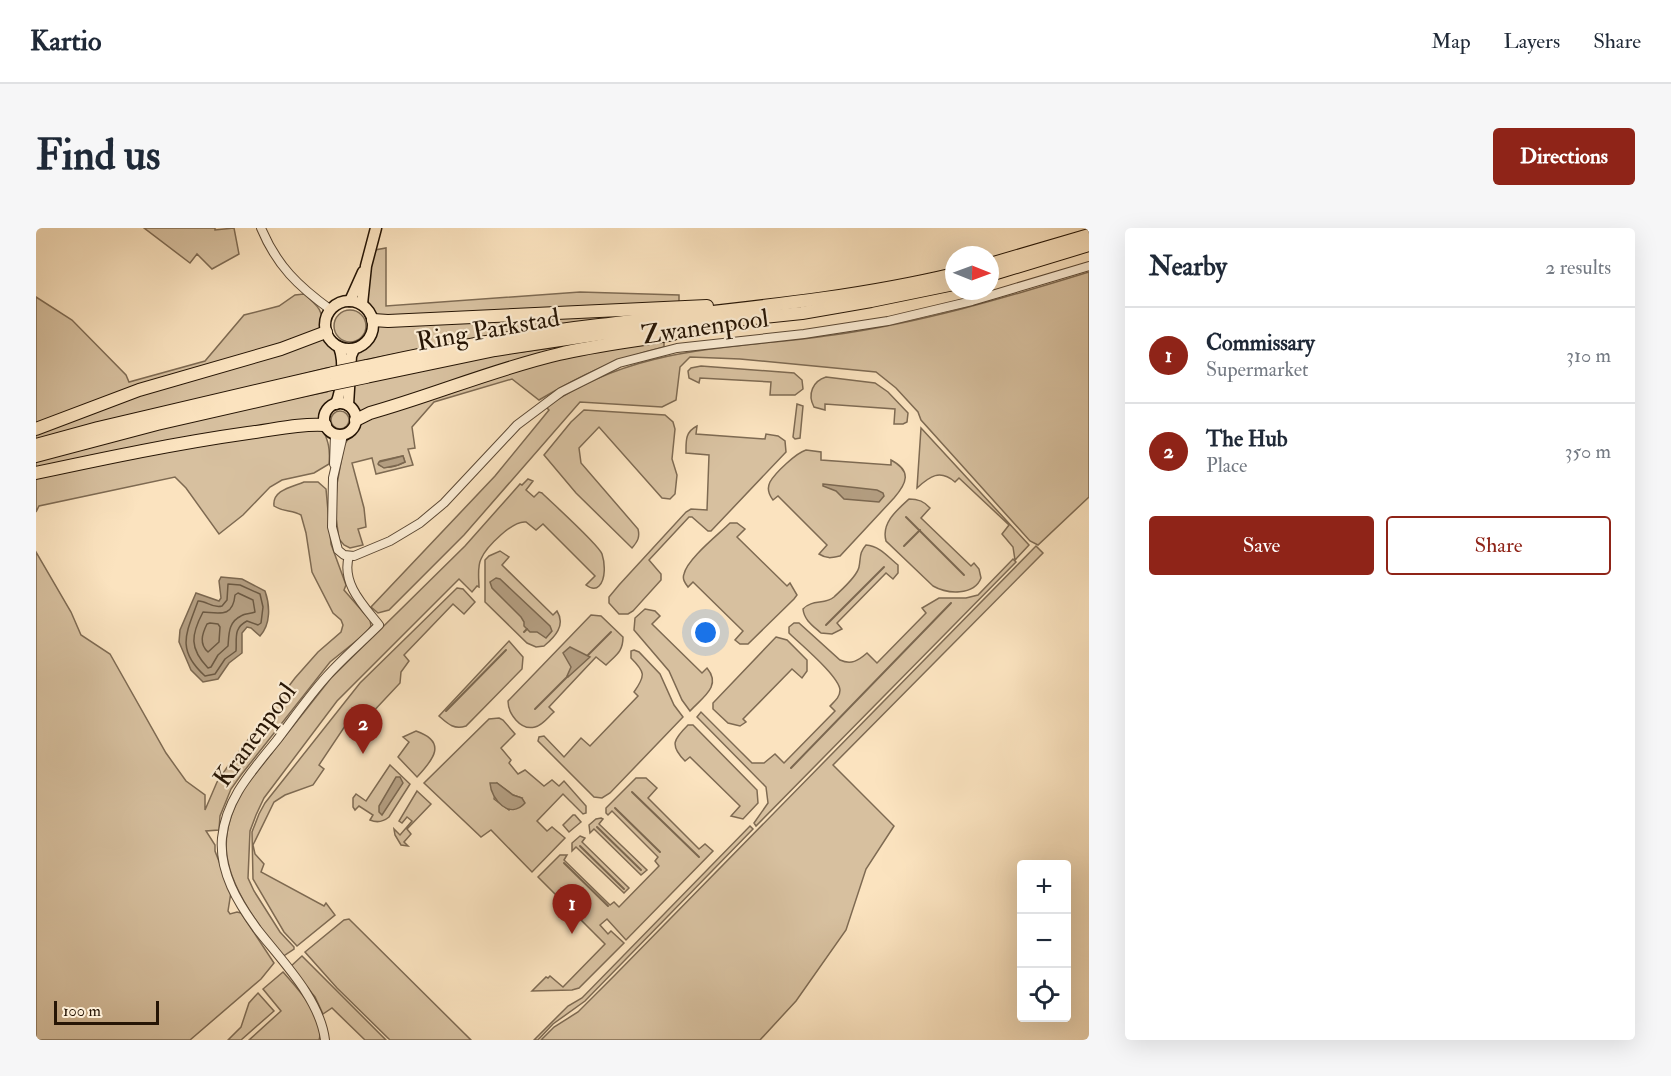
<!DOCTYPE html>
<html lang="en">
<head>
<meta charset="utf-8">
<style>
  body { margin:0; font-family:"IM FELL Double Pica",serif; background:#f6f6f7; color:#1f2937 }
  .controls { position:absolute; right:18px; bottom:18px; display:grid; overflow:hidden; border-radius:6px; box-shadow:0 6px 24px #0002 }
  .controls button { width:54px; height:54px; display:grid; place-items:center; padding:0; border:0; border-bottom:2px solid #e0e1e3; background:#fff; color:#1f2937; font:30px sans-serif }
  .compass { position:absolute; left:909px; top:18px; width:54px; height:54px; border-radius:50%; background:#fff; box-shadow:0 6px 24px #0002; rotate:91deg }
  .scale { position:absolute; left:18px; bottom:15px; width:105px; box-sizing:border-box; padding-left:6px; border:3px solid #261505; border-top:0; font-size:16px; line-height:21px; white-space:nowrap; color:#261505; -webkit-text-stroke:4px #fcedd5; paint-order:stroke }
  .you { position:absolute; left:670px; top:405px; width:21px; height:21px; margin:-15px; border:4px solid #fff; border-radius:50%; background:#1a73e8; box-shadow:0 0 0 9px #1a73e833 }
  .badge { display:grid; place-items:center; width:39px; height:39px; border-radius:50%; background:#8f2418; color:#fff; font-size:20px; font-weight:700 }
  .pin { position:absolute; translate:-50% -50px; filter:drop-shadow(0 2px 3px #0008) }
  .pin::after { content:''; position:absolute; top:32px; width:21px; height:18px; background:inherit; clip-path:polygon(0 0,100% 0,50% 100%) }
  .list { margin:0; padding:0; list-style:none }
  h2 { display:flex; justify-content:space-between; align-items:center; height:78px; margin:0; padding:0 24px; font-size:26px }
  h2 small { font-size:20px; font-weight:400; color:#747a83 }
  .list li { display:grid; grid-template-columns:39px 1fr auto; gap:18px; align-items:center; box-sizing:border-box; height:96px; padding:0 24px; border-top:2px solid #e0e1e3 }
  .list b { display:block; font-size:22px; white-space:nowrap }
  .list p { margin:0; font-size:20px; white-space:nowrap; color:#747a83 }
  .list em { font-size:20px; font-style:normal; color:#747a83 }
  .actions { display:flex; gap:12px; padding:18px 24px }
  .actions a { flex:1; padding:14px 0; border:2px solid #8f2418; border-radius:6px; text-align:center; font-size:21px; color:#8f2418 }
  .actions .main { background:#8f2418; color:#fff }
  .icon { flex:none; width:33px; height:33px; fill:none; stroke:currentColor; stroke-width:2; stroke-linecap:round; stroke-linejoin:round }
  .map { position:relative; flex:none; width:1053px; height:812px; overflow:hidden; border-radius:6px }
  header { display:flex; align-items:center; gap:36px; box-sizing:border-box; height:84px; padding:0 30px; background:#fff; border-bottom:2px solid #e0e1e3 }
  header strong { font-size:28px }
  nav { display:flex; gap:33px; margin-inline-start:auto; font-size:21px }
  .intro { display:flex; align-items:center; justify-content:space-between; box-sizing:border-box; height:144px; padding:0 36px }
  h1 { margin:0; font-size:42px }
  .button { padding:15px 27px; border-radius:6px; background:#8f2418; color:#fff; font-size:21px; font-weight:700 }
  main { display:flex; gap:36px; padding:0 36px }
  aside { flex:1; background:#fff; border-radius:6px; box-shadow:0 6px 24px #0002 }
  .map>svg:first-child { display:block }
  .green { fill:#d7c09f; stroke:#7e6a52; stroke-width:1.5; fill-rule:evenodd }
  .water { fill:#b39d80; stroke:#7b674f; stroke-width:1.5 }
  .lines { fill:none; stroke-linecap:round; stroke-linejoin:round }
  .shore { stroke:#6c5942; stroke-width:1.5 }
  .stream { stroke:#7b674f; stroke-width:2 }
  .minor-casing { stroke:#5b4834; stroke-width:10 }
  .major-casing { stroke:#261505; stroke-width:13 }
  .highway-casing { stroke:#261505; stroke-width:14 }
  .minor { stroke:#fcedd5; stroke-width:8 }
  .major { stroke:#fbe3bf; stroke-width:10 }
  .highway { stroke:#fbe3bf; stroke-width:12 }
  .highway-bridge-casing { stroke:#261505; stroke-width:14; stroke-linecap:butt }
  .highway-bridge { stroke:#fbe3bf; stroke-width:12 }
  .labels { text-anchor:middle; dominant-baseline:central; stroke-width:4.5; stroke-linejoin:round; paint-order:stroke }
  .street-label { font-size:26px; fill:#261505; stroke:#fcedd5 }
</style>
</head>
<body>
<header>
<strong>Kartio</strong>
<nav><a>Map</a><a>Layers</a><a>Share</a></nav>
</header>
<div class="intro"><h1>Find us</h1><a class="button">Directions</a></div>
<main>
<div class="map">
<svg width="1053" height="812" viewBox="0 0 1053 812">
  <rect width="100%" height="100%" fill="#fbe3bf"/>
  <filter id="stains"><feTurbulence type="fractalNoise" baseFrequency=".00333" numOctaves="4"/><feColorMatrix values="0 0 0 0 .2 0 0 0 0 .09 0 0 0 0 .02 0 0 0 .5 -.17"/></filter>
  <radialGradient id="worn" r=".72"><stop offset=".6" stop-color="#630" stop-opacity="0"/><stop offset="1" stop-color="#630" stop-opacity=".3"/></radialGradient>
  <g class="green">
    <polygon points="108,0 179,0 179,2 198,0 203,26 176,41 161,26 154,35"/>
    <path d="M350 20V78L544 64 643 67V76L344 91C321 73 333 47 339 22Z"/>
    <path d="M1053 44V269L1002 317 994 313 885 192 882 184 860 160 840 144 704 131 654 129 644 139 640 172 626 179 544 174 428 307 353 382 342 385 335 379 459 248 513 182 510 179C602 116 693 122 797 107 884 95 969 70 1053 44Z"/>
    <path d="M268 66C280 76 291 85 284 101L303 127 298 168 288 181 284 193C290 210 295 216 293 236L278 245 246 252 234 259 207 287 183 306 150 260 139 249 3 278 0 284V233L193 183 291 164V140L0 214V69L36 92 90 147 93 154 169 133 208 87 243 78 259 67Z"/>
    <circle cx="314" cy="98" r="16"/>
    <path d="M637 84 462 106 318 134C322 118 337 119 341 97Z"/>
    <path d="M628 110V119C579 131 547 146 503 172L476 151 398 174 376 199 379 220 372 221 377 237 340 246 336 230 316 235 328 280 330 299 322 301 327 317 314 320 308 317 303 311 299 282 301 256 308 217 324 194 478 141ZM367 228 369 234C361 238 351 242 343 237L344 233Z"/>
    <polygon points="581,111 322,186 316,176 314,158 440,130"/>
    <polygon points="665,138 758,145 766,152 767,161 759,167 734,167 735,154 664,150 663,155 653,150 652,143 655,140"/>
    <path d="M790 149 839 155 852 164 872 185 871 194 867 196H858L859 181 789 176V182L778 179C771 166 777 153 790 149Z"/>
    <polygon points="761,176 767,178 764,210 759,211 757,209"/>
    <path d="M548 182 629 187 637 194 639 201 636 231 641 247 639 266 634 271 626 270 563 199 543 220 545 235 602 301C604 309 602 313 596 320L540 265 508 227 535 194Z"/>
    <circle cx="304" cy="192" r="9"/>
    <path d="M661 198 660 206 729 211 730 206 742 208 749 213 750 224 675 303H672L656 289H653L613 332 625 346V352L597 383 592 386H583L573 375V369L583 357 650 284 655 281 671 282 673 227 650 225C650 213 649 204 661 198Z"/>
    <path d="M885 200 993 317 979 332 977 319 966 306 973 297 923 250 919 254C904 241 894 248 881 260Z"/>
    <path d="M770 222 785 224V232L855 237V232C876 243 871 255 858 270L804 328C795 330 791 331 783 326L791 317 742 268 737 272C733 267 731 260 734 254 739 245 760 225 770 222Z"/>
    <path d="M492 251 497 253 490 262 498 269 503 264 506 265C516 275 563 317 566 326 569 335 570 351 563 358 559 362 554 360 550 357L559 348 507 296 500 302 490 294C477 292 450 319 445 331 441 339 443 351 443 359L441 358 436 364 423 351 301 473 228 570 220 587 214 603 212 650 218 663 244 704 258 719V721L246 729C236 717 228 704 219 691 188 645 178 609 209 559L295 450 429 318 484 256 486 257Z"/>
    <path d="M268 254H282L290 261 295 316 310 357 308 362 334 392 335 398 330 405 294 434 205 547 195 561 184 588 183 602 170 603 179 617V623L195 664 192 683 194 686 201 684 205 685 238 735 225 751 154 812H0V324L35 384 45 407 74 426 130 525 150 553 169 567V582L181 554 192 538 259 450 282 424 305 404 307 397 305 392 297 385 276 344 270 305 265 287C256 282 247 284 238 278 236 262 256 259 268 254Z"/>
    <path d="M873 271C882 271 888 273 894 280L885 290 935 338 938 335 943 341 945 350C938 368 911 366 897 358L850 313C845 295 861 282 873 271Z"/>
    <path d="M694 295H701L709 301 701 309 751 358 754 355 761 367 758 371 712 416H704L699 412 707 403 657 354 652 359C649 355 646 351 648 346 651 331 683 306 694 295Z"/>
    <path d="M830 317C844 318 852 329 862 337V345L857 351 850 345 801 395 806 401 796 406 785 405C777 398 768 392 767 381 776 371 789 377 798 369 805 362 821 349 823 339 825 329 823 325 830 317Z"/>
    <polygon points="1000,318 1007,325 797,537 858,598 830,641 810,702 760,773 724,812 505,812 518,799 542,784 579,747"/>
    <path d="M464 323 473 329 466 337 517 387 521 383C530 397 519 409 508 418L500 419 491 415 449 374V332L453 328Z"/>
    <path d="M977 331 980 334 720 598 718 595 732 575 730 559 661 489 665 484 716 535H728L739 526 748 535 799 483 794 478C799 473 804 469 804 462 803 448 764 416 753 405V399L758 395H763L804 432C815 437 822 433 831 425L841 435 890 385 886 380 903 370H930L942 367Z"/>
    <polygon points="421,360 427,361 439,374 428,386 417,376 368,427 373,433 365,444 364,455 333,488 321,480 283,537 288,541 277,557 249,567 238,574 217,617 219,626 228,636 225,644 288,678 290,675 299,687 261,718 248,704 217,651 216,604 223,586 229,575 324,455"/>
    <path d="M609 381 619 383 624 388 616 396 666 445 671 440C686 458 667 469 654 483L646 472 633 443 598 402 599 390Z"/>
    <path d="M555 387 565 388 587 409C587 424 580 427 570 437L560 429 513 479 518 484C512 489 507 497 499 499 484 503 472 485 472 473Z"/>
    <polygon points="740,409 751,412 771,432 771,443 766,450 756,441 707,491 710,494 704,498 692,495 677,481 677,475"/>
    <path d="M473 413 487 429 486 441 430 498C418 502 412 496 403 488Z"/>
    <path d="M598 422 603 424 624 446 638 477 647 489 574 565 566 570 558 569 502 513 503 509 508 508 528 529 545 510 554 518 602 468 598 464C610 447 609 444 595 430V423Z"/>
    <path d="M463 490 467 492 479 506 465 520 475 532 473 535 482 546 489 542 508 558 516 552 523 558 528 553 550 578V585L547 586 527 566 501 593 511 603 516 599 529 610 496 644 455 602 445 609 388 555 453 491ZM461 555 477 567 486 570 473 582 458 571Z"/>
    <path d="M652 497H657L721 562 722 575 707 591 695 588 704 578 654 529 649 533C633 517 638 511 652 497Z"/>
    <path d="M380 503C412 514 397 532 381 549L362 529 373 514 367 509Z"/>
    <path d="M354 537 374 556 353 589C347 594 341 595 334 592L337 587 323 578 319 582 317 579V570L320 566 330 573Z"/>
    <polygon points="600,550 610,550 621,560 612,570 663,621 669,616 677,623 590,712 571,691 564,697 572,706 575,703 588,715 543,760 536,762 496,763 510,749 512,750 514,748 527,759 569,716 502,649 524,627 531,627 528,632 574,677 578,674 583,679 623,638 619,633 622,629 576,583 572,587 570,585 570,580"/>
    <polygon points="381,563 395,576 371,601 375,606 368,614 372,618 365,617 359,607 358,601 364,607 376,593 371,589 366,595 363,593"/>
    <polygon points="537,587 539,587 545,594 533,604 527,597"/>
    <polygon points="565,590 567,591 563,596 611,642 605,647 558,601 554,605 553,597 560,591"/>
    <polygon points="714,598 717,601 549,773 517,796 502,812 498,812 532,778 546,770"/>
    <polygon points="544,608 549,610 546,614 593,660 588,665 540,619 536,623 536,615"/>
    <polygon points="313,691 435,812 354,812 301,760 269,724 308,692"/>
    <polygon points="266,728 350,812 329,812 296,780 287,786 279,769 254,739"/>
    <path d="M247 744C260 759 291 791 283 812H213L245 783 227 761Z"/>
    <polygon points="222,765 238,783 205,812 192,812 205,799 213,775"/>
  </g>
  <g class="water">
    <polygon points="367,228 369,234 362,237 348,240 342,236 343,234"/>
    <polygon points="787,256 841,262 847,265 848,268 843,274 808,271 800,263 787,258"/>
    <path d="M185 349 206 351 229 363C234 377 235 396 224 408L215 400 211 399 206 405V425L193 435 182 451 167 454 155 442 143 414 144 402 160 365 183 373 185 370 183 353Z"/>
    <polygon points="460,350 464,351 514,398 516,403 510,410 501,404 494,404 488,398 488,394 485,389 456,360 454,354"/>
    <polygon points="534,419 554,429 532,449 531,448 535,439 527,425"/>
    <polygon points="360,549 364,549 367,555 346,587 343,584 343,578"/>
    <path d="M454 555H461L477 567 486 570 489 575C474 592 455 572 454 555Z"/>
  </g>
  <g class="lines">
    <g class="shore">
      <path d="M192 356 204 357 224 366 227 379 225 395 222 397 211 393C197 400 201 411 200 423L189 431 179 446 169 448C139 421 151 404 162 373 170 372 176 381 186 378L191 372Z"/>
      <path d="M202 365 217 372 219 384C215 386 209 385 205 388 192 394 193 407 192 418L182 427 175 439 172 440C153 420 155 407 167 384 183 385 197 390 199 367Z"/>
      <path d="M174 395 182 396 184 399 183 414 172 424C163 416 166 406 171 396Z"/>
    </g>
    <g class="stream">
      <polyline points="870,289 928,347"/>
      <polyline points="868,318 884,302"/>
      <polyline points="790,397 848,339"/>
      <polyline points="488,404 491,401"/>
      <polyline points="552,427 575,404"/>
      <polyline points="499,481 532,448"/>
      <polyline points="410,483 470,422"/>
      <polyline points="755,540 915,375"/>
      <polyline points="596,564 663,629"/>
      <polyline points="579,580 624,624"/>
      <polyline points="561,599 605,642"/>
      <polyline points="544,618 588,661"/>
      <polyline points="528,635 572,678"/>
    </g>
    <g class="minor-casing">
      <g id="minor">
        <path d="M225 0C241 38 262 58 295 82"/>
        <polyline points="307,207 297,250 296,299 302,322 308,327 318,328 354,313 384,295 408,275 481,197 525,164 583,135 641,120 768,106 852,93 936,73 1053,38"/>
        <polyline points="298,236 299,206"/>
        <path d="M289 812C284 771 246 733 221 701 202 675 183 644 186 610 190 570 217 542 241 512 257 491 273 468 291 448 307 430 326 414 343 397 327 377 305 355 313 328"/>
      </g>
    </g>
    <g class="major-casing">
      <g id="major">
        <polyline points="314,73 327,44"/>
        <circle cx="313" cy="97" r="24"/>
        <polyline points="326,76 330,38 340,0"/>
        <circle cx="304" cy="191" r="16"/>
        <path d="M300 176C306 161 309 134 303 119"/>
        <polyline points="312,177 315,128 318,121"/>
      </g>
    </g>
    <g class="highway-casing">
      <g id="highway">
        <polyline points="954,36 1053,7"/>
        <polyline points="954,47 1053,17"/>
        <polyline points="337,92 352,93 671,78"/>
        <path d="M331 138C408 121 485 106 563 97 682 82 801 74 918 46"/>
        <polyline points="330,149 459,122 564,106 766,85 835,73 918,56"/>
        <path d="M320 192 334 185C398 167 459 141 523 126 561 117 599 113 637 106"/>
        <polyline points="0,201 103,162 245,121 290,104"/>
        <polyline points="0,217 62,200 297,145"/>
        <polyline points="0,228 121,196 296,156"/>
        <path d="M0 245C70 230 141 215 212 205 237 202 264 195 289 197"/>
      </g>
    </g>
    <use href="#minor" class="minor"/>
    <use href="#major" class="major"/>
    <use href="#highway" class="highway"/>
    <g class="highway-bridge-casing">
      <g id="highway-bridge">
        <polyline points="297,145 331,138"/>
        <polyline points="296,156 330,149"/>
      </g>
    </g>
    <use href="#highway-bridge" class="highway-bridge"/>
  </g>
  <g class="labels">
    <g class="street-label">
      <text transform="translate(669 99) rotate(-8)">Zwanenpool</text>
      <text transform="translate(452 102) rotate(-10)">Ring Parkstad</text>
      <text transform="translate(219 507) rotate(-54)">Kranenpool</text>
    </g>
  </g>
  <rect width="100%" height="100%" filter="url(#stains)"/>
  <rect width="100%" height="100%" fill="url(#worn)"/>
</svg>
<div class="controls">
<button>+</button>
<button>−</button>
<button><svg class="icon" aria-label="locate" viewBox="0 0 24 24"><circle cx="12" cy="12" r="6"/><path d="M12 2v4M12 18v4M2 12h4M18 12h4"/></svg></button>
</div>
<svg class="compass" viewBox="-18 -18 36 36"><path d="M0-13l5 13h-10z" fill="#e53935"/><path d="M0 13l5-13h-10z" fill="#747a83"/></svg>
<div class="scale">100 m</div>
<div class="you"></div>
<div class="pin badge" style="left:536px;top:706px">1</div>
<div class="pin badge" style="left:327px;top:526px">2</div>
</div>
<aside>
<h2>Nearby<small>2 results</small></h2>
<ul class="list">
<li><span class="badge">1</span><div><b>Commissary</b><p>Supermarket</p></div><em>310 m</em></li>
<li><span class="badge">2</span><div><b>The Hub</b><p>Place</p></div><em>350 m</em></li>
</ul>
<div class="actions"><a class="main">Save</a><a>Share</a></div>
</aside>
</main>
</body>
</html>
